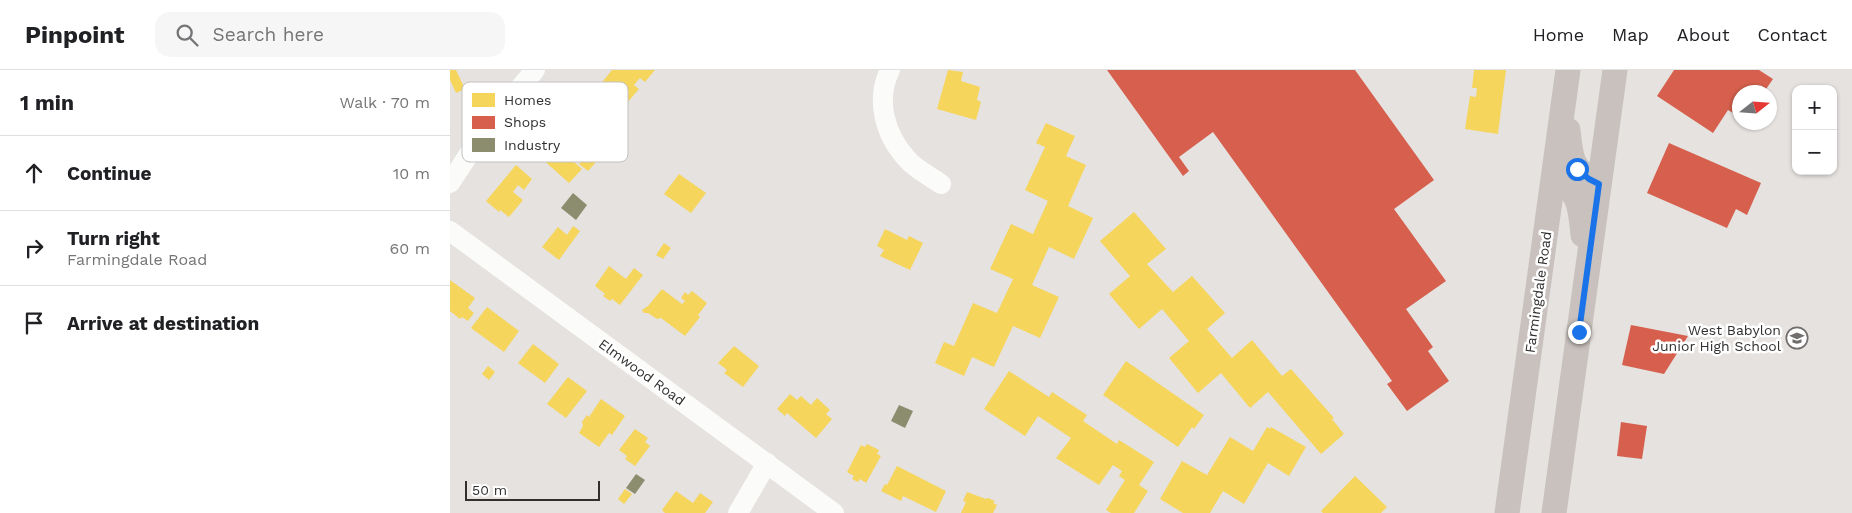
<!DOCTYPE html>
<html lang="en">
<head>
<meta charset="utf-8">
<style>
  body { margin:0; font-family:"Work Sans",sans-serif; background:#f6f6f6; color:#202124 }
  .controls { position:absolute; right:15px; top:15px; display:grid; overflow:hidden; border-radius:10px; box-shadow:0 1px 4px #0004 }
  .controls button { width:45px; height:45px; display:grid; place-items:center; padding:0; border:0; border-bottom:1px solid #e0e0e0; background:#fff; color:#202124; font:25px sans-serif }
  .compass { position:absolute; left:1282px; top:15px; width:45px; height:45px; border-radius:50%; background:#fff; box-shadow:0 1px 4px #0004; rotate:73deg }
  .scale { position:absolute; left:15px; bottom:12px; width:135px; box-sizing:border-box; padding-left:5px; border:2px solid #32302f; border-top:0; font-size:14px; line-height:18px; white-space:nowrap; color:#32302f; -webkit-text-stroke:4px #fff; paint-order:stroke }
  .stop { position:absolute; width:15px; height:15px; margin:-11px; border:4px solid #1a73e8; border-radius:50%; background:#fff }
  .stop.end { background:#1a73e8; border-color:#fff; box-shadow:0 1px 5px #0008 }
  .list { margin:0; padding:0; list-style:none }
  h2 { display:flex; justify-content:space-between; align-items:center; height:65px; margin:0; padding:0 20px; font-size:21px }
  h2 small { font-size:16px; font-weight:400; color:#757577 }
  .list li { display:grid; grid-template-columns:32px 1fr auto; gap:15px; align-items:center; box-sizing:border-box; height:75px; padding:0 20px; border-top:1px solid #e0e0e0 }
  .list b { display:block; font-size:19px; white-space:nowrap }
  .list p { margin:0; font-size:16px; white-space:nowrap; color:#757577 }
  .list em { font-size:16px; font-style:normal; color:#757577 }
  .icon { flex:none; width:28px; height:28px; fill:none; stroke:currentColor; stroke-width:2; stroke-linecap:round; stroke-linejoin:round }
  .map { position:relative; flex:none; width:1402px; height:443px; overflow:hidden }
  header { display:flex; align-items:center; gap:30px; box-sizing:border-box; height:70px; padding:0 25px; background:#fff; border-bottom:1px solid #e0e0e0 }
  header strong { font-size:24px }
  nav { display:flex; gap:28px; margin-inline-start:auto; font-size:18px }
  .search { width:350px; height:45px; background:#f6f6f6; display:flex; align-items:center; gap:12px; box-sizing:border-box; padding:0 18px; border-radius:15px; color:#757577; font-size:19px }
  main { display:flex }
  aside { flex:1; background:#fff }
  .map>svg:first-child { display:block }
  .homes { fill:#f6d55c }
  .shops { fill:#d6604d }
  .industry { fill:#8c8c6e }
  .lines { fill:none; stroke-linecap:round; stroke-linejoin:round }
  .minor { stroke:#fbfbfa; stroke-width:20 }
  .major { stroke:#c8c1be; stroke-width:25 }
  .route { stroke:#1a73e8; stroke-width:6 }
  .labels { text-anchor:middle; dominant-baseline:central; stroke-width:5; stroke-linejoin:round; paint-order:stroke }
  .street-label { font-size:14px; fill:#32302f; stroke:#fff }
  .poi-label { font-size:14px; fill:#32302f; stroke:#fff; text-anchor:end }
  .key { fill:#fff; stroke:#c2c1c1; stroke-width:1 }
  .key-label { font-size:14px; fill:#32302f }
</style>
</head>
<body>
<header>
<strong>Pinpoint</strong>
<div class="search"><svg class="icon" aria-label="search" viewBox="0 0 24 24"><circle cx="10" cy="10" r="6"/><path d="M15 15l6 6"/></svg>Search here</div>
<nav><a>Home</a><a>Map</a><a>About</a><a>Contact</a></nav>
</header>
<main>
<aside>
<h2>1 min<small>Walk · 70 m</small></h2>
<ul class="list">
<li><svg class="icon" aria-label="ahead" viewBox="0 0 24 24"><path d="M12 20V5M6 11l6-6 6 6"/></svg><div><b>Continue</b></div><em>10 m</em></li>
<li><svg class="icon" aria-label="right" viewBox="0 0 24 24"><path d="M7 20v-9h11M14 6l5 5-5 5"/></svg><div><b>Turn right</b><p>Farmingdale Road</p></div><em>60 m</em></li>
<li><svg class="icon" aria-label="arrive" viewBox="0 0 24 24"><path d="M6 21V4h12l-3 4 3 4H6"/></svg><div><b>Arrive at destination</b></div></li>
</ul>
</aside>
<div class="map">
<svg width="1402" height="443" viewBox="0 0 1402 443">
  <rect width="100%" height="100%" fill="#e5e2e0"/>
  <g class="homes">
    <polygon points="0,0 6,0 15,19 6,23 0,10"/>
    <polygon points="162,0 205,0 195,12 190,8 184,15 189,19 170,41 145,21"/>
    <polygon points="498,0 513,2 511,11 530,17 527,30 531,32 526,50 487,39"/>
    <polygon points="1024,0 1056,0 1048,64 1015,59 1020,26 1026,27 1027,18 1022,18"/>
    <polygon points="596,53 625,66 616,86 636,95 618,136 643,148 624,189 599,177 582,215 609,227 590,268 563,256 544,297 522,287 514,306 485,293 494,272 504,276 523,233 547,243 563,209 540,199 561,154 583,164 598,131 575,120 595,77 586,73"/>
    <polygon points="103,74 132,99 119,113 91,88 95,84 91,81 96,76 99,79"/>
    <polygon points="137,84 146,92 138,101 129,94"/>
    <polygon points="66,95 82,109 74,120 68,115 63,122 73,130 59,147 50,140 49,142 36,131"/>
    <polygon points="229,104 256,123 241,143 214,124"/>
    <polygon points="684,142 716,179 697,194 723,222 742,206 775,243 757,259 782,288 802,270 832,306 841,299 884,348 882,349 894,364 871,384 818,322 800,338 771,303 748,323 719,288 739,271 712,239 689,259 659,224 680,206 650,171"/>
    <polygon points="123,156 130,161 109,190 92,177 108,157 117,165"/>
    <polygon points="435,159 457,170 459,166 473,173 460,200 430,186 434,180 427,176"/>
    <polygon points="214,173 221,178 213,189 206,185"/>
    <polygon points="159,196 176,209 184,198 193,205 170,235 162,229 160,231 153,226 155,224 145,216"/>
    <polygon points="0,210 25,228 18,238 24,243 18,251 12,247 10,249 0,241"/>
    <polygon points="212,219 232,234 235,231 231,228 235,222 238,225 242,221 257,233 248,245 250,247 235,266 211,248 207,249 198,243 194,243 192,240 198,236"/>
    <polygon points="37,237 69,261 54,282 21,258"/>
    <polygon points="83,274 109,294 95,313 68,293"/>
    <polygon points="284,276 309,296 293,317 274,303 277,300 268,293"/>
    <polygon points="676,291 754,345 744,359 742,357 728,377 653,325"/>
    <polygon points="38,296 45,302 39,310 32,304"/>
    <polygon points="559,301 599,327 602,322 637,345 633,351 667,374 669,370 704,392 689,415 698,421 684,443 661,443 656,440 675,410 669,406 672,401 663,395 649,415 606,388 621,368 588,346 575,366 534,339"/>
    <polygon points="118,307 137,321 116,348 97,334"/>
    <polygon points="340,324 347,330 351,326 361,335 367,328 380,340 376,344 382,349 366,368 337,343 335,346 327,339"/>
    <polygon points="151,329 175,346 162,365 159,363 149,377 129,363 133,356 132,352 137,345 139,347"/>
    <polygon points="817,357 820,359 821,357 856,377 839,406 818,393 794,434 773,421 760,443 733,443 710,429 732,391 757,405 780,367 803,381"/>
    <polygon points="185,359 198,368 195,372 200,376 185,396 175,389 177,386 169,380"/>
    <polygon points="417,374 429,380 427,384 431,386 416,413 410,409 408,412 402,409 404,406 397,402 411,375 415,377"/>
    <polygon points="447,396 496,421 486,442 453,426 451,431 431,421 435,414 437,415"/>
    <polygon points="905,406 937,437 931,443 873,443 871,441"/>
    <polygon points="175,419 182,424 174,434 168,429"/>
    <polygon points="226,421 243,433 250,423 263,432 255,443 215,443 212,440"/>
    <polygon points="517,422 536,429 538,428 545,431 543,433 547,435 543,443 511,443 516,432 513,431"/>
  </g>
  <g class="shops">
    <polygon points="657,0 905,0 984,110 944,139 996,211 956,239 983,277 978,281 999,311 957,341 937,314 942,311 763,62 729,87 739,101 733,106"/>
    <polygon points="1224,0 1309,0 1323,9 1314,22 1290,22 1290,47 1278,40 1263,63 1207,26"/>
    <polygon points="1219,73 1311,113 1297,145 1286,139 1277,158 1197,123"/>
    <polygon points="1181,255 1238,266 1214,304 1172,295"/>
    <polygon points="1171,352 1197,356 1192,389 1167,386"/>
  </g>
  <g class="industry">
    <polygon points="123,123 137,135 126,150 111,138"/>
    <polygon points="449,335 463,341 455,358 441,351"/>
    <polygon points="186,404 195,410 185,424 176,418"/>
  </g>
  <g class="lines">
    <g class="minor">
      <path d="M440 0C425 30 435 65 457 89 465 99 480 106 491 114"/>
      <polyline points="0,113 36,58 85,0"/>
      <polyline points="0,161 384,443"/>
      <polyline points="288,443 317,393"/>
    </g>
    <g class="major">
      <path d="M1118 60C1121 89 1121 100 1149 114"/>
      <path d="M1104 109C1131 122 1130 137 1133 165"/>
      <polyline points="1057,443 1118,0"/>
      <polyline points="1104,443 1165,0"/>
    </g>
  </g>
  <g class="lines">
    <polyline class="route" points="1127,99 1139,109 1149,114 1129,262"/>
  </g>
  <defs>
    <g id="school-ring" transform="scale(1.125)"><circle r="9.5" fill="#fff" stroke="#716e6d" stroke-width="1.5"/><path d="M0-5L7-2L0 1L-7-2ZM-4 1L0 2.5L4 1V4Q0 6-4 4Z" fill="#716e6d"/></g>
  </defs>
  <g fill-rule="evenodd">
    <use href="#school-ring" x="1347" y="268"/>
  </g>
  <g class="labels">
    <g class="street-label">
      <text transform="translate(1088 222) rotate(-82)">Farmingdale Road</text>
      <text transform="translate(192 302) rotate(36)">Elmwood Road</text>
    </g>
    <g class="poi-label">
      <text x="1331" y="260">West Babylon<tspan x="1331" dy="16">Junior High School</tspan></text>
    </g>
  </g>
  <rect x="12" y="12" width="166" height="80" rx="8" class="key"/>
  <rect x="22" y="23" width="23" height="14" fill="#f6d55c"/>
  <rect x="22" y="46" width="23" height="13" fill="#d6604d"/>
  <rect x="22" y="68" width="23" height="14" fill="#8c8c6e"/>
  <g class="key-label">
    <text x="54" y="35">Homes</text>
    <text x="54" y="57">Shops</text>
    <text x="54" y="80">Industry</text>
  </g>
</svg>
<div class="controls">
<button>+</button>
<button>−</button>
</div>
<svg class="compass" viewBox="-18 -18 36 36"><path d="M0-13l5 13h-10z" fill="#e53935"/><path d="M0 13l5-13h-10z" fill="#757577"/></svg>
<div class="scale">50 m</div>
<div class="stop" style="left:1127px;top:99px"></div>
<div class="stop end" style="left:1129px;top:262px"></div>
</div>
</main>
</body>
</html>
